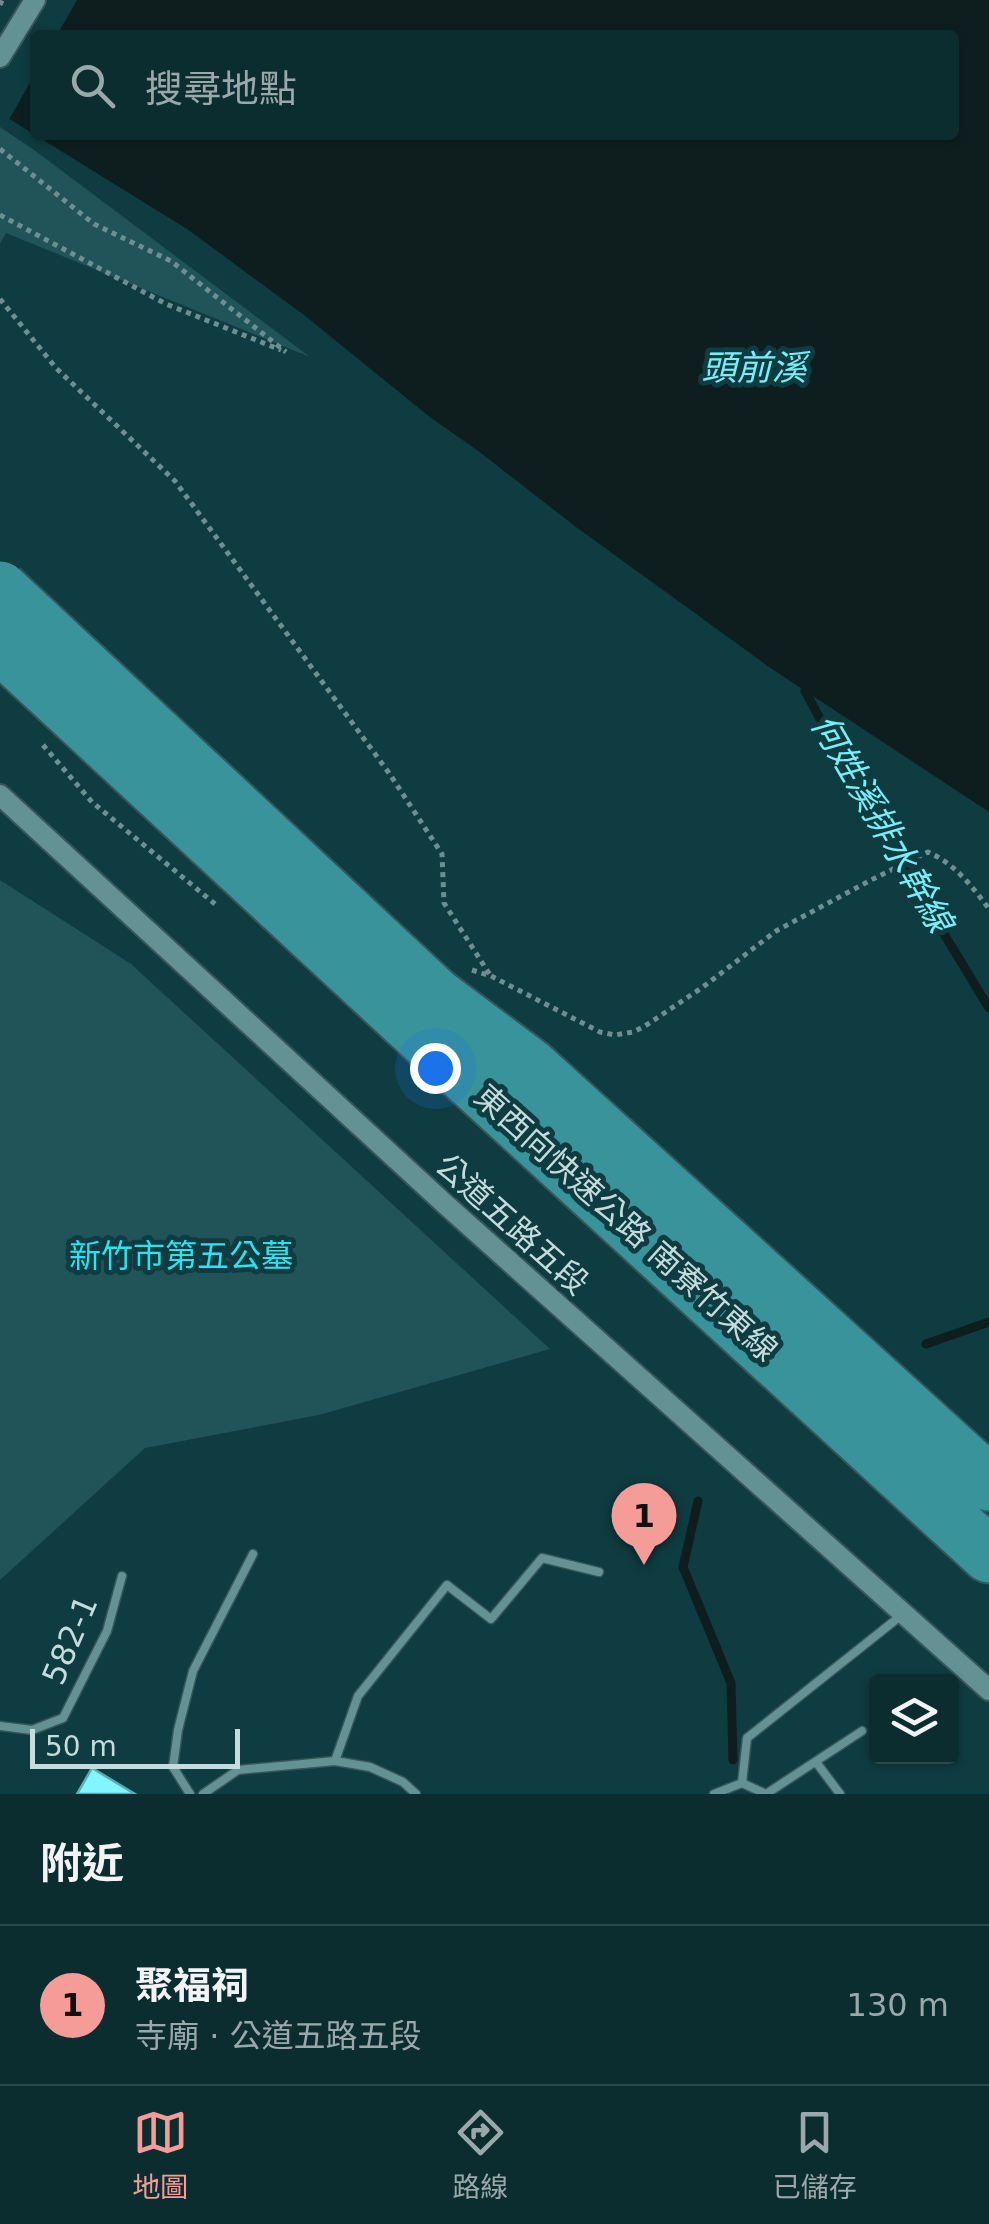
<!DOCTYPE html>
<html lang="zh-TW">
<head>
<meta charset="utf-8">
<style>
  body { margin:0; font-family:"DejaVu Sans","Noto Sans TC",sans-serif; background:#143538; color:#f1f3f6 }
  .controls { position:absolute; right:30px; bottom:30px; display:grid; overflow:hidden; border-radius:10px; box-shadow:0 2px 8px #0004 }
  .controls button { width:90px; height:90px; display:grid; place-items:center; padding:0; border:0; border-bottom:2px solid #2b494c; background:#0b2d30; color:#f1f3f6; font:50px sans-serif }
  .scale { position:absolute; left:30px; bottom:25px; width:210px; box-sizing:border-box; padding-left:10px; border:5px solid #c5dcde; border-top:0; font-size:28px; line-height:35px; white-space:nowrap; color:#c5dcde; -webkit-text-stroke:8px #0f3c40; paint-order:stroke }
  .you { position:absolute; left:435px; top:1068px; width:35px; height:35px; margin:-25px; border:8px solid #fff; border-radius:50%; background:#1a73e8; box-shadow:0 0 0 15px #1a73e833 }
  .badge { display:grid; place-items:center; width:65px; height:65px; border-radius:50%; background:#f59b98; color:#111; font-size:32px; font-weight:700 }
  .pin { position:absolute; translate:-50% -82px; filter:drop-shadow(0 2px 5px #0008) }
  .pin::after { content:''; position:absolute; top:52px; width:35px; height:30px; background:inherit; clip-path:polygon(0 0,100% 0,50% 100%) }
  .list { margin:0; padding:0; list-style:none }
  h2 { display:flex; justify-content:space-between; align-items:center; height:130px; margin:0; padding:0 40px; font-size:42px }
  h2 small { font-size:32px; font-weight:400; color:#9aa8ab }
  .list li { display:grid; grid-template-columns:65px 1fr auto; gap:30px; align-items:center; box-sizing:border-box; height:160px; padding:0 40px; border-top:2px solid #2b494c }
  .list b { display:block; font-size:38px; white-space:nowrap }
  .list p { margin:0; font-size:32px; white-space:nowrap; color:#9aa8ab }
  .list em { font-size:32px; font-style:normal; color:#9aa8ab }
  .icon { flex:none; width:55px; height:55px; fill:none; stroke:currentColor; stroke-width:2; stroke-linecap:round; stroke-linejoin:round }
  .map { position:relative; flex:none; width:989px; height:1794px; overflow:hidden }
  .search { position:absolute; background:#0b2d30; box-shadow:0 2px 8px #0004; left:30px; right:30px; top:30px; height:110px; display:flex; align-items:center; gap:25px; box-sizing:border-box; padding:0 35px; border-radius:10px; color:#9aa8ab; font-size:38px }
  .sheet { height:290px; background:#0b2d30 }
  nav { display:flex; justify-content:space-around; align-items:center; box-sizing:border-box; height:140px; border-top:2px solid #2b494c; background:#0b2d30; font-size:28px; color:#9aa8ab }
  nav a { display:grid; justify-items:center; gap:5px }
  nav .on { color:#f59b98 }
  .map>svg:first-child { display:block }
  .green { fill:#215458 }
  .water { fill:#0e1e1f }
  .pier { fill:#0f3c40 }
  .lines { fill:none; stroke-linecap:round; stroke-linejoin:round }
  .stream { stroke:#0e1e1f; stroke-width:9 }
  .building { fill:#81f6ff; stroke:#5aacb2; stroke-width:2.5 }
  .lane-casing { stroke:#375659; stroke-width:11 }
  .secondary-casing { stroke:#375659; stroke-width:24 }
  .highway-casing { stroke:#375659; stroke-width:59 }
  .path { stroke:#6d8f92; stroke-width:5; stroke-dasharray:5 5; stroke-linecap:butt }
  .lane { stroke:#649194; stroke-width:8 }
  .secondary { stroke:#649194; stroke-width:20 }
  .highway { stroke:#38939a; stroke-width:55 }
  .highway-bridge-casing { stroke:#375659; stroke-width:59; stroke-linecap:butt }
  .highway-bridge { stroke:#38939a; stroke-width:55 }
  .labels { text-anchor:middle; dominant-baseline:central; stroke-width:10; stroke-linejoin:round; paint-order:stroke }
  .street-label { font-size:32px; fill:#c5dcde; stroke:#0f3c40 }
  .park-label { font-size:32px; fill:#29e3f0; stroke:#0f3c40 }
  .water-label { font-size:35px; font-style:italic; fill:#77eff9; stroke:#0f3c40 }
</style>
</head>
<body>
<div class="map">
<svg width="989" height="1794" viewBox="0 0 989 1794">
  <rect width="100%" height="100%" fill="#0f3c40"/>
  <g class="green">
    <polygon points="0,127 34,150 310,357 6,233 0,244"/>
    <polygon points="0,880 131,964 550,1349 319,1415 145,1448 0,1580"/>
  </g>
  <polygon class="water" points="0,0 989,0 989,812 769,667 576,527 477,450 431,418 304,315 187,229 35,135 954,135 954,35 35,35 35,135 0,113"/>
  <polygon class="pier" points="0,0 77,0 57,35 35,35 35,74 7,123 0,119"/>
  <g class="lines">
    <g class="stream">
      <polyline points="805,691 880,829 989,1008"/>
      <polyline points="926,1344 989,1322"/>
      <polyline points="698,1501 683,1567 731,1683 733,1760"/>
    </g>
  </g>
  <polygon class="building" points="92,1768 135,1794 77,1794"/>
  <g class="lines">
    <g class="lane-casing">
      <g id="lane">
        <polyline points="0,1726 32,1730 63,1718 107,1631 122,1576"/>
        <polyline points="335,1761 358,1696 447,1585 491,1619 542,1558 599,1572"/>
        <polyline points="816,1762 840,1794"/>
        <polyline points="742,1783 766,1794 862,1731"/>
        <polyline points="190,1794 173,1767 178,1730 193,1671 253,1554"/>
        <polyline points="203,1794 238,1770 335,1761 370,1767 403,1782 416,1794"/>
        <polyline points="714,1794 742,1783 747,1738 903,1614"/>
      </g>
    </g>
    <g class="secondary-casing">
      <g id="secondary">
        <polyline points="0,57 35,0"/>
        <polyline points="0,795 445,1204 989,1690"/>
      </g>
    </g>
    <g class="highway-casing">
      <g id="highway">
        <polyline points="436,996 531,1067 989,1483"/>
        <polyline points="406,1021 989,1555"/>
      </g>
    </g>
    <g class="path">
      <polyline points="0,5 2,0"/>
      <polyline points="0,149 94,224 171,261 286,352"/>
      <polyline points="0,215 166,304 281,350"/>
      <polyline points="0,299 56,368 175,481 389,773 442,854 444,903 490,975"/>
      <polyline points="43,745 92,802 215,904"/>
      <path d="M472 970 491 976 600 1032 615 1035 633 1032 645 1026 703 987 776 931 871 880 928 852C955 864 972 886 989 909"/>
    </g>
    <use href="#lane" class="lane"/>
    <use href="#secondary" class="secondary"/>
    <use href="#highway" class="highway"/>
    <g class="highway-bridge-casing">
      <g id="highway-bridge">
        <polyline points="0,589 436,996"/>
        <polyline points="0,645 406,1021"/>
      </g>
    </g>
    <use href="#highway-bridge" class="highway-bridge"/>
  </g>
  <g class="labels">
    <g class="street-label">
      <text transform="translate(626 1223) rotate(42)">東西向快速公路 南寮竹東線</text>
      <text transform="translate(512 1224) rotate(42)">公道五路五段</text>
      <text transform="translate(70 1640) rotate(-67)">582-1</text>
    </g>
    <g class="park-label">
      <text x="181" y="1256">新竹市第五公墓</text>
    </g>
    <g class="water-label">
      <text x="754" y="368">頭前溪</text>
      <text transform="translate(882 823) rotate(60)">何姓溪排水幹線</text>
    </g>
  </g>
</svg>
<div class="controls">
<button><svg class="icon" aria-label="layers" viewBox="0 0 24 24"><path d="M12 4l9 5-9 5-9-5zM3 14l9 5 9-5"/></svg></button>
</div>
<div class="scale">50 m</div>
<div class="you"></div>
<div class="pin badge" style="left:644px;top:1565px">1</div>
<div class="search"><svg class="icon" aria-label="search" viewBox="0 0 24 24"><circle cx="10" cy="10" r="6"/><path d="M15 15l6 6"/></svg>搜尋地點</div>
</div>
<section class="sheet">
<h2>附近<small></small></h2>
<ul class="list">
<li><span class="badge">1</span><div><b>聚福祠</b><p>寺廟 · 公道五路五段</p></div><em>130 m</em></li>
</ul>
</section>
<nav>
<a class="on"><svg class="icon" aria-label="map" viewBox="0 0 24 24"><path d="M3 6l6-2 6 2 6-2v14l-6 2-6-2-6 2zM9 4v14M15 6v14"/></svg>地圖</a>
<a><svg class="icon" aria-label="directions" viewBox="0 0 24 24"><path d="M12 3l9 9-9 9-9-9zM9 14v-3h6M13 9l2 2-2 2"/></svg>路線</a>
<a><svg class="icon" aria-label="saved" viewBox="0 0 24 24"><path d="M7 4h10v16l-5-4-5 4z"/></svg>已儲存</a>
</nav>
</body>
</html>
